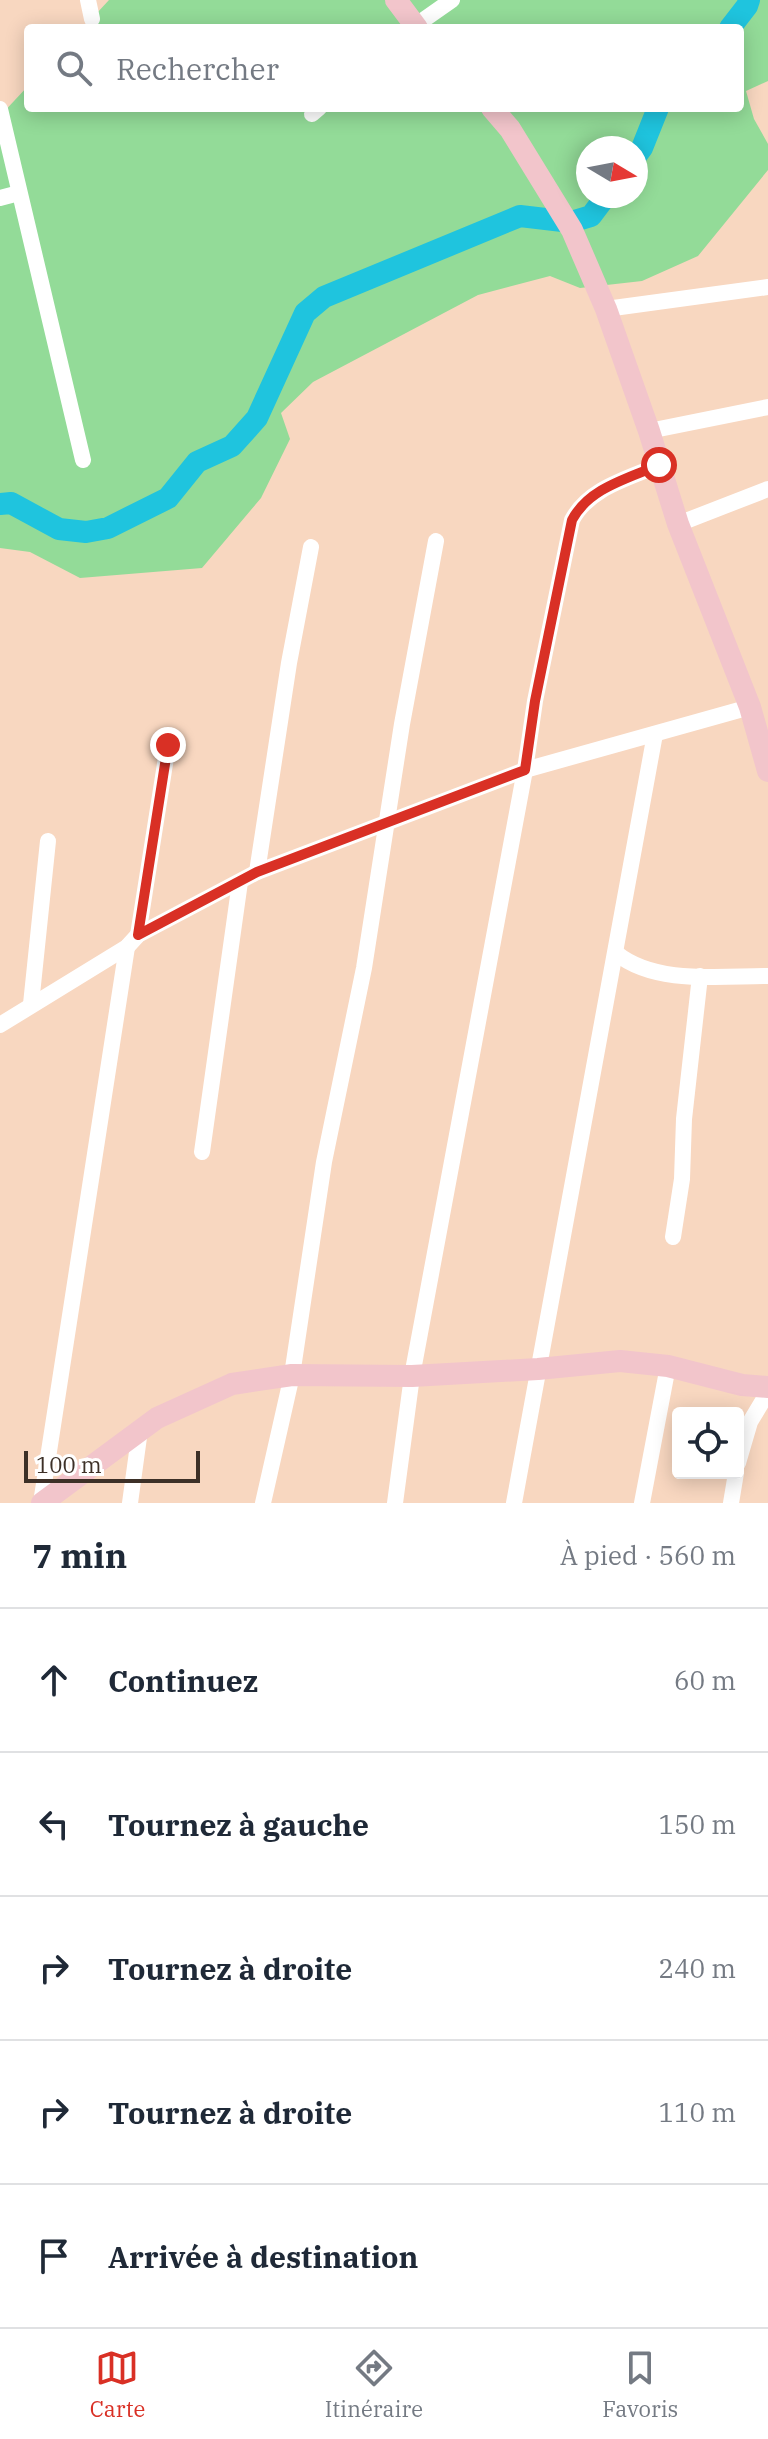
<!DOCTYPE html>
<html lang="fr">
<head>
<meta charset="utf-8">
<style>
  body { margin:0; font-family:"IBM Plex Serif",serif; background:#f2f2f3; color:#1f2937 }
  .controls { position:absolute; right:24px; bottom:24px; display:grid; overflow:hidden; border-radius:8px; box-shadow:0 4px 20px #0003 }
  .controls button { width:72px; height:72px; display:grid; place-items:center; padding:0; border:0; border-bottom:2px solid #e0e1e3; background:#fff; color:#1f2937; font:40px sans-serif }
  .compass { position:absolute; left:576px; top:136px; width:72px; height:72px; border-radius:50%; background:#fff; box-shadow:0 4px 20px #0003; rotate:100deg }
  .scale { position:absolute; left:24px; bottom:20px; width:176px; box-sizing:border-box; padding-left:8px; border:4px solid #3d3027; border-top:0; font-size:22px; line-height:28px; white-space:nowrap; color:#3d3027; -webkit-text-stroke:6px #fff; paint-order:stroke }
  .stop { position:absolute; width:24px; height:24px; margin:-18px; border:6px solid #d93025; border-radius:50%; background:#fff }
  .stop.end { background:#d93025; border-color:#fff; box-shadow:0 2px 8px #0008 }
  .list { margin:0; padding:0; list-style:none }
  h2 { display:flex; justify-content:space-between; align-items:center; height:104px; margin:0; padding:0 32px; font-size:34px }
  h2 small { font-size:26px; font-weight:400; color:#747a83 }
  .list li { display:grid; grid-template-columns:52px 1fr auto; gap:24px; align-items:center; box-sizing:border-box; height:144px; padding:0 32px; border-top:2px solid #e0e1e3 }
  .list b { display:block; font-size:30px; white-space:nowrap }
  .list em { font-size:26px; font-style:normal; color:#747a83 }
  .icon { flex:none; width:44px; height:44px; fill:none; stroke:currentColor; stroke-width:2; stroke-linecap:round; stroke-linejoin:round }
  .map { position:relative; flex:none; width:768px; height:1503px; overflow:hidden }
  .search { position:absolute; background:#fff; box-shadow:0 4px 20px #0003; left:24px; right:24px; top:24px; height:88px; display:flex; align-items:center; gap:20px; box-sizing:border-box; padding:0 28px; border-radius:8px; color:#747a83; font-size:30px }
  .sheet { height:824px; background:#fff }
  nav { display:flex; justify-content:space-around; align-items:center; box-sizing:border-box; height:112px; border-top:2px solid #e0e1e3; background:#fff; font-size:22px; color:#747a83 }
  nav a { display:grid; justify-items:center; gap:4px }
  nav .on { color:#d93025 }
  .map>svg:first-child { display:block }
  .green { fill:#93db98; fill-rule:evenodd }
  .lines { fill:none; stroke-linecap:round; stroke-linejoin:round }
  .river { stroke:#1fc4de; stroke-width:22 }
  .minor { stroke:#fff; stroke-width:16 }
  .major { stroke:#f2c5cb; stroke-width:22 }
  .route { stroke:#d93025; stroke-width:10 }
</style>
</head>
<body>
<div class="map">
<svg width="768" height="1503" viewBox="0 0 768 1503">
  <rect width="100%" height="100%" fill="#f8d7c0"/>
  <path class="green" d="M109 0H768V81L746 91 754 119 768 144V170L698 256 642 281 580 288 550 276 478 295 313 382 281 413 290 439 261 498 202 568 80 578 30 552 0 548V116L28 86V108H740V28H83ZM588 148H636V196H588Z"/>
  <g class="lines">
    <g class="river">
      <polyline points="730,28 747,6 749,0"/>
      <polyline points="636,156 642,148 658,108"/>
      <polyline points="0,504 11,503 59,529 86,532 108,528 168,498 197,462 232,446 257,418 305,313 324,297 520,216 571,222 591,216 606,196"/>
    </g>
    <g class="minor">
      <polyline points="88,0 92,19"/>
      <polyline points="412,28 452,0"/>
      <polyline points="0,109 83,460"/>
      <polyline points="312,114 319,108"/>
      <polyline points="0,198 19,193"/>
      <polyline points="606,309 768,287"/>
      <polyline points="649,431 768,407"/>
      <polyline points="678,524 768,489"/>
      <polyline points="257,872 289,663 311,547"/>
      <polyline points="138,935 168,745"/>
      <path d="M616 953C655 985 720 976 768 976"/>
      <polyline points="31,1004 48,841"/>
      <polyline points="0,1025 127,947 138,935 257,872 525,770 750,707"/>
      <polyline points="202,1152 240,882"/>
      <polyline points="673,1237 682,1179 684,1119 700,976"/>
      <polyline points="738,1463 750,1422 768,1392"/>
      <polyline points="41,1503 127,947"/>
      <polyline points="130,1503 140,1430"/>
      <polyline points="263,1503 292,1375 324,1162 364,968 402,724 436,541"/>
      <path d="M395 1503 412 1376 525 770 535 701 572 520C589 488 627 479 659 465"/>
      <polyline points="514,1503 655,734"/>
      <polyline points="642,1503 668,1366"/>
      <polyline points="731,1503 736,1473"/>
    </g>
    <g class="major">
      <polyline points="396,0 417,28"/>
      <polyline points="492,108 510,129 572,230 606,309 649,431 678,524 750,707 768,771"/>
      <polyline points="42,1503 157,1418 232,1384 292,1375 412,1376 538,1369 620,1361 668,1366 742,1385 768,1387"/>
    </g>
  </g>
  <g class="lines">
    <path class="route" d="M168 745 138 935 257 872 525 770 535 701 572 520C589 488 627 479 659 465"/>
  </g>
</svg>
<div class="controls">
<button><svg class="icon" aria-label="locate" viewBox="0 0 24 24"><circle cx="12" cy="12" r="6"/><path d="M12 2v4M12 18v4M2 12h4M18 12h4"/></svg></button>
</div>
<svg class="compass" viewBox="-18 -18 36 36"><path d="M0-13l5 13h-10z" fill="#e53935"/><path d="M0 13l5-13h-10z" fill="#747a83"/></svg>
<div class="scale">100 m</div>
<div class="stop" style="left:659px;top:465px"></div>
<div class="stop end" style="left:168px;top:745px"></div>
<div class="search"><svg class="icon" aria-label="search" viewBox="0 0 24 24"><circle cx="10" cy="10" r="6"/><path d="M15 15l6 6"/></svg>Rechercher</div>
</div>
<section class="sheet">
<h2>7 min<small>À pied · 560 m</small></h2>
<ul class="list">
<li><svg class="icon" aria-label="ahead" viewBox="0 0 24 24"><path d="M12 20V5M6 11l6-6 6 6"/></svg><div><b>Continuez</b></div><em>60 m</em></li>
<li><svg class="icon" aria-label="left" viewBox="0 0 24 24"><path d="M17 20v-9H6M10 6l-5 5 5 5"/></svg><div><b>Tournez à gauche</b></div><em>150 m</em></li>
<li><svg class="icon" aria-label="right" viewBox="0 0 24 24"><path d="M7 20v-9h11M14 6l5 5-5 5"/></svg><div><b>Tournez à droite</b></div><em>240 m</em></li>
<li><svg class="icon" aria-label="right" viewBox="0 0 24 24"><path d="M7 20v-9h11M14 6l5 5-5 5"/></svg><div><b>Tournez à droite</b></div><em>110 m</em></li>
<li><svg class="icon" aria-label="arrive" viewBox="0 0 24 24"><path d="M6 21V4h12l-3 4 3 4H6"/></svg><div><b>Arrivée à destination</b></div></li>
</ul>
</section>
<nav>
<a class="on"><svg class="icon" aria-label="map" viewBox="0 0 24 24"><path d="M3 6l6-2 6 2 6-2v14l-6 2-6-2-6 2zM9 4v14M15 6v14"/></svg>Carte</a>
<a><svg class="icon" aria-label="directions" viewBox="0 0 24 24"><path d="M12 3l9 9-9 9-9-9zM9 14v-3h6M13 9l2 2-2 2"/></svg>Itinéraire</a>
<a><svg class="icon" aria-label="saved" viewBox="0 0 24 24"><path d="M7 4h10v16l-5-4-5 4z"/></svg>Favoris</a>
</nav>
</body>
</html>
